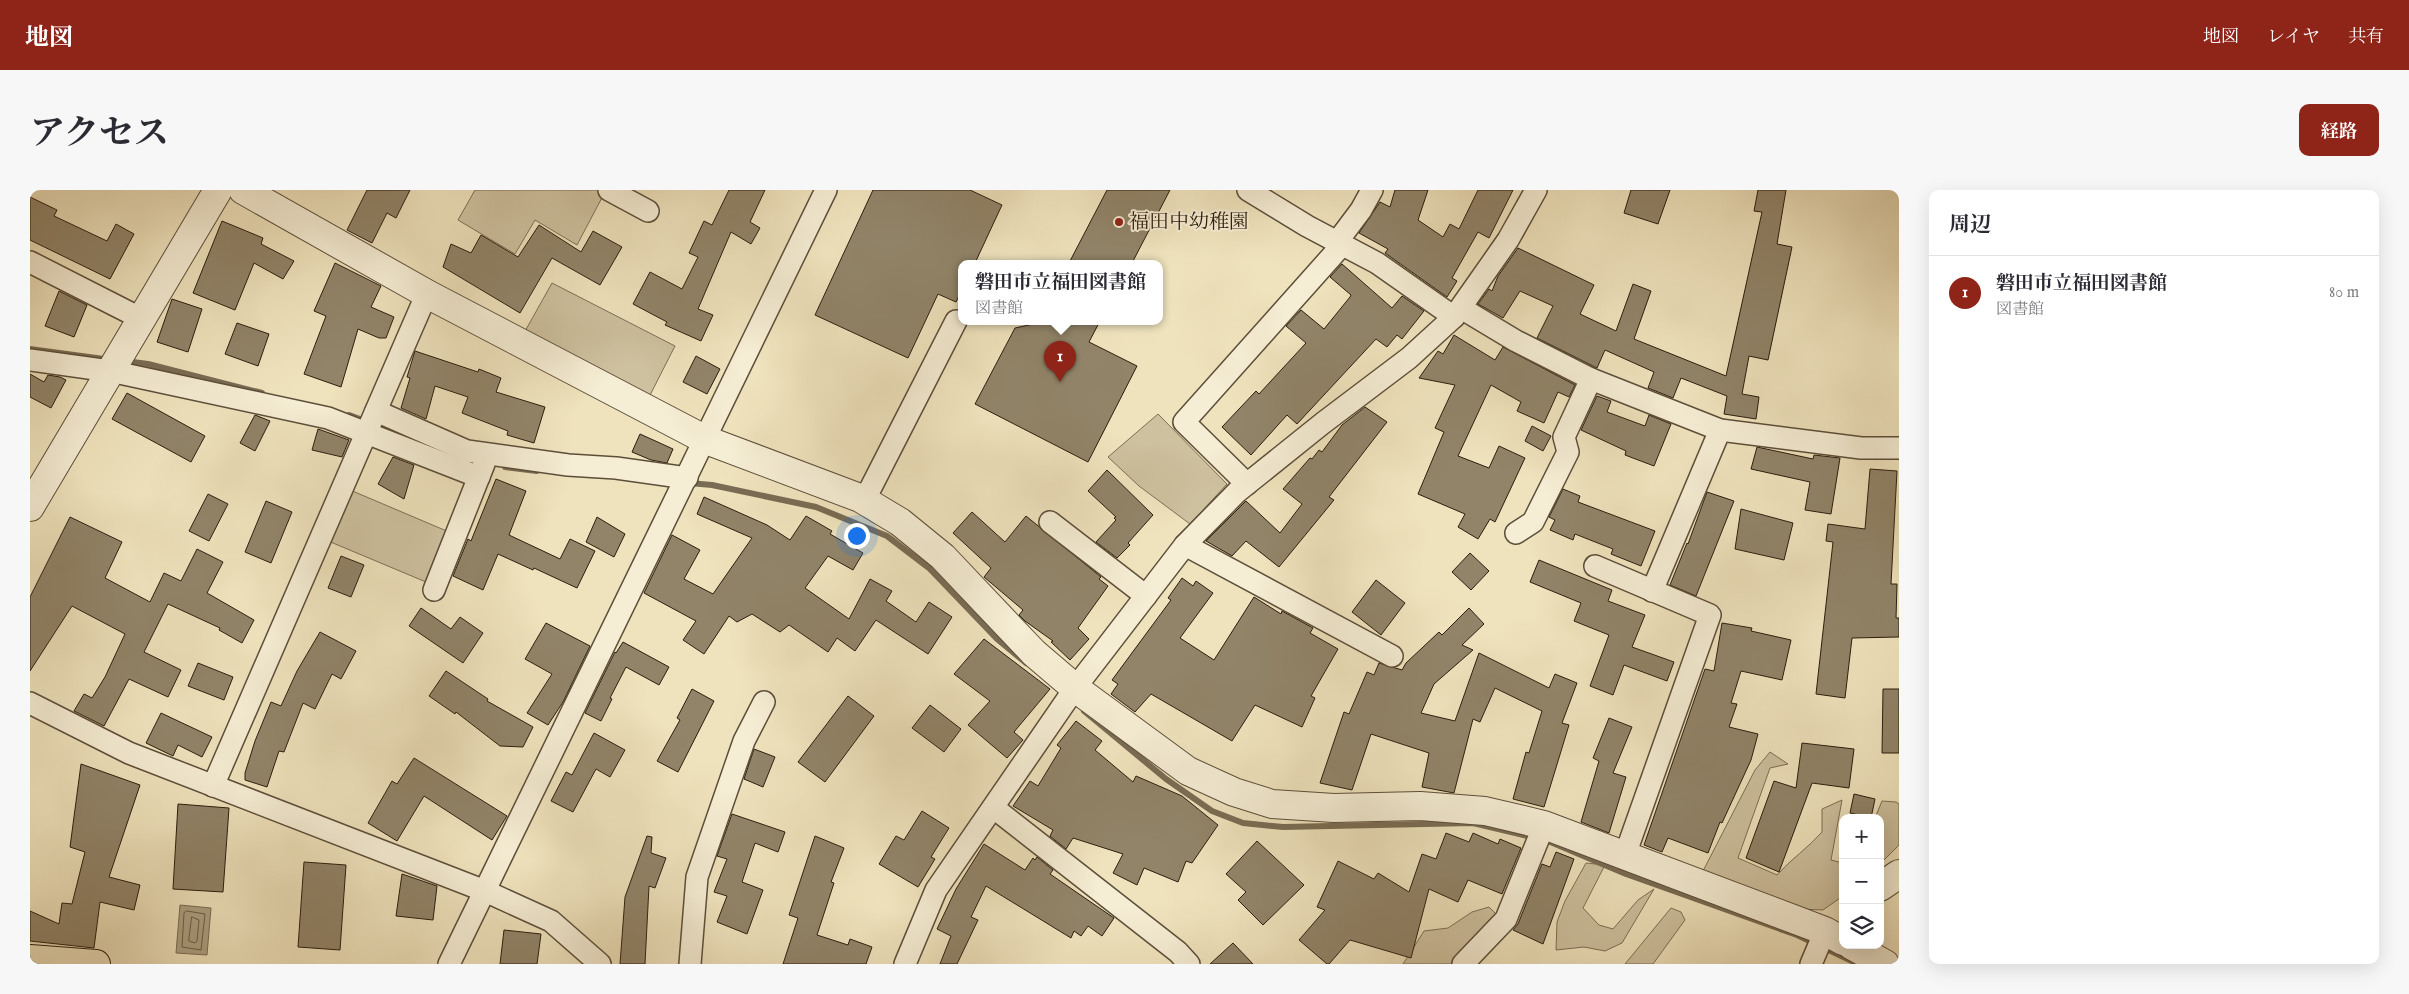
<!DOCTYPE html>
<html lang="ja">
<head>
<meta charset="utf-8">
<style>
  body { margin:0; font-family:"IM FELL English","Noto Serif JP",serif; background:#f7f7f7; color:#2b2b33 }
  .controls { position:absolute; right:15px; bottom:15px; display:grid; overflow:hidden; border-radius:10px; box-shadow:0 5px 20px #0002 }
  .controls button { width:45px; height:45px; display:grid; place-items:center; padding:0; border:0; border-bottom:1px solid #e1e1e2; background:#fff; color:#2b2b33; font:25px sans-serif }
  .you { position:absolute; left:826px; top:345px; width:18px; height:18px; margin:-12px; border:4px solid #fff; border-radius:50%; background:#1a73e8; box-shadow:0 0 0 8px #1a73e833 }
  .badge { display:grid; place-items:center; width:32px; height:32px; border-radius:50%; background:#8f2418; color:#fff; font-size:16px; font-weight:700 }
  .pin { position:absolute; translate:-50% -41px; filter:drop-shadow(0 1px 2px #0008) }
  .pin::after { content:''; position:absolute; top:26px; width:18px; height:15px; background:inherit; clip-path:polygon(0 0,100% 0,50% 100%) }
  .popup { position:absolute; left:928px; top:70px; width:205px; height:65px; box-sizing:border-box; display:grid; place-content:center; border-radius:10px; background:#fff; filter:drop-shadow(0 1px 4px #0005); font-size:16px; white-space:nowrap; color:#7c7c81 }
  .popup b { font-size:19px; color:#2b2b33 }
  .popup::after { content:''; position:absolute; left:50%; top:100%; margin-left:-10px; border:10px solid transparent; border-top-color:#fff }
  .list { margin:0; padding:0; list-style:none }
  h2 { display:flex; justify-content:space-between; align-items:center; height:65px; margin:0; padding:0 20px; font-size:21px }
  h2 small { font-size:16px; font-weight:400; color:#7c7c81 }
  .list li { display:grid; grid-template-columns:32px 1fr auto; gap:15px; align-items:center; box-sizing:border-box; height:75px; padding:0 20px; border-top:1px solid #e1e1e2 }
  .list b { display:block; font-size:19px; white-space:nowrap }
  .list p { margin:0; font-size:16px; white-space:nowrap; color:#7c7c81 }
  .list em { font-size:16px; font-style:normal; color:#7c7c81 }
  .icon { flex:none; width:28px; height:28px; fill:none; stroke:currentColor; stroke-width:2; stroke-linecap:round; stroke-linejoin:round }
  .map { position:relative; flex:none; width:1869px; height:774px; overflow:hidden; border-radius:10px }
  header { display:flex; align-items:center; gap:30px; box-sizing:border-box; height:70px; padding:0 25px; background:#8f2418; color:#fff }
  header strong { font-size:24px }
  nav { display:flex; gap:28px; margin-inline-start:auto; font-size:18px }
  .intro { display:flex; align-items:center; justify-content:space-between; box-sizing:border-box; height:120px; padding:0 30px }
  h1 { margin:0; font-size:35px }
  .button { padding:12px 22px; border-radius:10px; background:#8f2418; color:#fff; font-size:18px; font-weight:700 }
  main { display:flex; gap:30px; padding:0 30px }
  aside { flex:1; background:#fff; border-radius:10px; box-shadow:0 5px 20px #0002 }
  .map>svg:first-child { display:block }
  .green { fill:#cec19f; stroke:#7d6f56 }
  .water { fill:#ada082; stroke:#796c54 }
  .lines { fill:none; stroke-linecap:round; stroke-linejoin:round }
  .shore { stroke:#6c5e48; stroke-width:1 }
  .stream { stroke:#796c54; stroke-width:6 }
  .building { fill:#918469; stroke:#2c1d0e }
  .minor-casing { stroke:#5d4e3a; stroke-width:24 }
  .tertiary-casing { stroke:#5d4e3a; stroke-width:30 }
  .primary-casing { stroke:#2c1d0e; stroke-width:30 }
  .minor { stroke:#f5edd4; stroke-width:21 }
  .tertiary { stroke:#f5edd4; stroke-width:28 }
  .primary { stroke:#efe3bd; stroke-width:28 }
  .poi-dot { fill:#8f2418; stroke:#f5edd4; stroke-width:2 }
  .labels { text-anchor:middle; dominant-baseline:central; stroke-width:4; stroke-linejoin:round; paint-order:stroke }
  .poi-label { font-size:20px; fill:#2c1d0e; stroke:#f5edd4; text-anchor:start }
</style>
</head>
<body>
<header>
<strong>地図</strong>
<nav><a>地図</a><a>レイヤ</a><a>共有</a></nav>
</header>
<div class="intro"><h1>アクセス</h1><a class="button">経路</a></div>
<main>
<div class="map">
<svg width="1869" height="774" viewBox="0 0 1869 774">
  <rect width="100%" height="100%" fill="#efe3bd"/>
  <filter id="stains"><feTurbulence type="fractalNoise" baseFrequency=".004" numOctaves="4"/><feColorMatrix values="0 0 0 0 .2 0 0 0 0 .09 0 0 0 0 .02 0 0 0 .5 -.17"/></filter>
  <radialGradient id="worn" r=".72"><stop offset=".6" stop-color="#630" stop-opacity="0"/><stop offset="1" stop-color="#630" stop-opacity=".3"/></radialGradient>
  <g class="green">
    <polygon points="445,0 576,0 547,55 505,30 485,64 428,30"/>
    <polygon points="522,93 645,156 614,217 489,152"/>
    <polygon points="1128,224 1197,294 1160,334 1109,296 1078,267"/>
    <polygon points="313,297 419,342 396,392 291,348"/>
    <path d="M1740 562 1758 574 1740 578 1708 668 1747 685C1761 669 1778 658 1792 642V619L1812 610 1801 670 1813 673V706L1793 720 1769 719 1673 681 1725 580Z"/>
    <polygon points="1852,611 1866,612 1869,614 1869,655 1850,674 1850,628 1845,628"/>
    <polygon points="1556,673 1575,675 1553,718 1569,735 1583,739 1608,710 1624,699 1592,753 1575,761 1554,757 1526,760 1527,732 1535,711"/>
    <polygon points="1459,717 1470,728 1425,774 1373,774 1394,741 1418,738 1442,722"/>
    <polygon points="1641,718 1651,722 1655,730 1623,774 1595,774"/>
  </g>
  <polygon class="water" points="150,715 181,718 177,765 146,763"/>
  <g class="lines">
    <g class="shore">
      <polygon points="157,721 175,724 171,760 152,757 154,723"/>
      <polygon points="162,727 169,730 167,751 165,753 159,751"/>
    </g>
    <g class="stream">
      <polyline points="0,159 81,170"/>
      <polyline points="95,171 118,174 232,203"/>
      <polyline points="319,225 392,252"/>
      <polyline points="475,277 507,281"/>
      <polyline points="659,293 682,295 786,317 857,346 899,378 967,449 996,473"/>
      <polyline points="1054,521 1136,589 1182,621 1213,633 1253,637 1443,633 1518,651 1596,684 1767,745 1826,773"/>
    </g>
  </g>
  <g class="building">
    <polygon points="337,0 380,0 366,28 357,23 342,53 317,40"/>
    <polygon points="699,0 735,0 720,32 730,38 721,54 701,42 668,119 683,125 671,151 635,135 637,132 603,114 620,82 652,99 668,67 659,63 674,31 682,35"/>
    <polygon points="843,0 940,0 972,15 945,73 931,73 931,102 926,112 908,104 878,168 785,125"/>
    <polygon points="1077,0 1140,0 1102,73 1039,73"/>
    <polygon points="1365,0 1398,0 1388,30 1413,47 1420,34 1429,39 1448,0 1483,0 1459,48 1448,42 1422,88 1427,91 1417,107 1355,63 1358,59 1329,43 1350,12 1360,17"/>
    <polygon points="1601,0 1640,0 1628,34 1594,23"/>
    <polygon points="1728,0 1756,0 1747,54 1762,57 1738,170 1719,166 1712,204 1729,207 1726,229 1694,224 1697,206 1651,188 1643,208 1618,198 1624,182 1575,160 1567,178 1507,148 1523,116 1490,101 1473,128 1448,114 1459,99 1462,101 1468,86 1488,58 1564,95 1550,124 1586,141 1603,94 1621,101 1604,149 1696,186 1732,22 1724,21"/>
    <polygon points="0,7 27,20 24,26 77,51 86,34 104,44 80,89 0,50"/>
    <polygon points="192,31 233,48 231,54 264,71 253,89 224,73 205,120 163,103"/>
    <polygon points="509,35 551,62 563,41 592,57 570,95 522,68 490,123 413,77 421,54 441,63 451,45 488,67"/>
    <polygon points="305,73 351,96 341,117 364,127 356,148 349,148 328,139 311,197 274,184 296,126 284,121"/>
    <polygon points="1312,74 1362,118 1372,106 1394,121 1372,149 1367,145 1357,157 1346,149 1267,234 1257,225 1221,265 1192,237 1226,201 1229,204 1276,153 1256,136 1271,120 1294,139 1320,107 1321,105 1300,87"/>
    <polygon points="29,101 57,115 44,147 15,136"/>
    <polygon points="142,109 172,119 158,162 127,152"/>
    <polygon points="1017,131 1070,131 1059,152 1107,176 1058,272 945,214 985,138"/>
    <polygon points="207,133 239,144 228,176 195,164"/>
    <polygon points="1424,145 1465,170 1473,157 1545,195 1539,207 1528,202 1514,233 1487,221 1491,212 1461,195 1428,266 1459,278 1469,256 1495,268 1465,332 1460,329 1448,349 1428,337 1435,324 1388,304 1414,242 1405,238 1425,195 1389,188 1408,161 1413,164"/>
    <polygon points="385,161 448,182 449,179 471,188 466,202 515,217 504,253 477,245 478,241 432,223 438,207 405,196 396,229 371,218 380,188 377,187"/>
    <polygon points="666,166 690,179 677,204 653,192"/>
    <polygon points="0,184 14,192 18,185 30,187 36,190 21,218 0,207"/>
    <polygon points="97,203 175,246 161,272 82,229"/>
    <polygon points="1567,206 1581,211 1577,222 1615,236 1619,225 1641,234 1624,276 1595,265 1596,261 1551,240"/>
    <polygon points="1335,217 1357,232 1299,307 1304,310 1249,377 1216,351 1202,366 1176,351 1216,311 1250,343 1272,314 1253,299 1280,268 1282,269 1289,260 1292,262 1312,235"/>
    <polygon points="225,225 240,231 225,261 210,253"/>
    <polygon points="1502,236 1521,246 1513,261 1495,251"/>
    <polygon points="288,239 319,250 312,267 282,260"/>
    <polygon points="610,244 643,259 637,273 621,270 602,262"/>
    <polygon points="1727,257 1783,269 1784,265 1810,268 1801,324 1775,320 1780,292 1721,279"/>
    <polygon points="363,267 384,275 374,309 348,294"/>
    <polygon points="1840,279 1867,281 1861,394 1867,394 1866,428 1869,428 1869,447 1822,448 1815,508 1786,504 1803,352 1796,351 1798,334 1835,339"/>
    <polygon points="1077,280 1123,325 1098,353 1100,355 1087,368 1066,352 1086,330 1084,328 1086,327 1058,301"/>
    <polygon points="466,289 496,301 479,345 530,369 540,349 565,361 547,398 504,378 503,380 468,364 453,400 423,386 438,349 441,351"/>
    <polygon points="1533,299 1550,306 1548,312 1625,341 1611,376 1581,364 1583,359 1545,344 1543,350 1520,340 1525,330 1519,327"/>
    <polygon points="1677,302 1704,311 1666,406 1640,395 1657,353 1658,354"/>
    <polygon points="178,304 198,314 179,351 159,341"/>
    <polygon points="674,307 737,335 760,350 776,326 802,341 800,344 833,363 823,380 798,366 775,398 819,429 840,389 862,401 856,411 886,432 899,412 922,427 898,464 846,430 825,461 807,448 798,462 759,435 750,442 722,424 707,432 699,426 674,464 653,450 666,431 614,403 642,345 670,360 654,389 683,404 722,348 667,324"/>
    <polygon points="236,311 262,322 241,373 215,362"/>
    <polygon points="1711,319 1763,333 1754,370 1705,359"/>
    <polygon points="942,322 975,352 996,326 1071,387 1069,389 1078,396 1048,438 1059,449 1040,470 1021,452 1023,451 995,431 989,425 993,420 954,387 961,378 923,343"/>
    <polygon points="40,327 92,352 75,388 120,412 134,383 151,391 167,359 193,372 177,403 224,430 212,453 189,440 190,438 138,414 114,462 151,480 138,507 99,489 74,536 44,521 54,504 62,508 75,487 95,444 42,416 0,481 0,407"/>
    <polygon points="567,327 595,344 584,367 556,352"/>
    <polygon points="1440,363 1459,381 1441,400 1422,382"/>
    <polygon points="311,366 334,375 321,407 298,398"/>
    <polygon points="1509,370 1582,400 1578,411 1615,425 1602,457 1644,472 1637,491 1594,475 1583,505 1560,496 1579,445 1544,431 1551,413 1500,392"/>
    <polygon points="1152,388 1163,396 1166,391 1183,403 1150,448 1184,470 1224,407 1251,424 1252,421 1283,438 1280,443 1308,459 1281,506 1285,508 1272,537 1225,515 1202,551 1121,504 1105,522 1081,504 1088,494 1082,490 1141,410 1138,408"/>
    <polygon points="1346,390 1375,413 1351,445 1322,422"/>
    <polygon points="391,418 421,439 430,427 453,443 433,473 379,436"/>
    <polygon points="1439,418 1454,434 1432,455 1443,460 1404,494 1391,523 1425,531 1449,463 1519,498 1525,484 1547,493 1532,533 1539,535 1514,617 1483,609 1496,562 1499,563 1512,521 1465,498 1450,532 1443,529 1424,603 1392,597 1399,563 1341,544 1322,600 1290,593 1314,522 1319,524 1337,482 1344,485 1349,473 1372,480 1376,473 1409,442 1412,445"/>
    <polygon points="516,433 560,456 533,512 518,535 497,523 522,484 495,469"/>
    <polygon points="1692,433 1722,438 1721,441 1761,450 1752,490 1711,481 1701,513 1707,514 1699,537 1728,544 1721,570 1692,633 1690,632 1678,663 1638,648 1632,662 1614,655 1675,479 1684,481"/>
    <polygon points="290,442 326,461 311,489 302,484 285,519 273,513 254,562 249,561 237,597 215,590 215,583 225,551 241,512 251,516 267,481"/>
    <polygon points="954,449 1020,499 984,542 993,550 977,568 938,535 960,511 924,484"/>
    <polygon points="593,452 639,477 629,495 596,477 580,508 582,509 571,531 555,523 585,462 586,463"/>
    <polygon points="168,473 203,487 194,510 158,496"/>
    <polygon points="416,481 458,509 457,511 503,537 493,557 470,556 426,522 425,524 399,506"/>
    <polygon points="662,499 684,511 648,582 627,571 650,530 647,528"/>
    <polygon points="1853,499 1869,499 1869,563 1852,563"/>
    <polygon points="818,506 844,526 795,592 768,572"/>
    <polygon points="900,515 931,539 914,562 882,538"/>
    <polygon points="131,523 182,547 172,567 148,555 143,566 116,553"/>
    <polygon points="1579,528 1602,537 1583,583 1596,587 1579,643 1551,632 1569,571 1563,568"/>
    <polygon points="1046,531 1072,551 1065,560 1103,592 1106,586 1152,606 1188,635 1162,673 1156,671 1148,692 1114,678 1107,695 1083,683 1093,664 1043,648 1036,659 1020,646 1023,640 983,616 1000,591 1008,596 1031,558 1027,555"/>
    <polygon points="564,543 595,560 580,587 566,579 543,622 521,611 536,582 542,585"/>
    <polygon points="1772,553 1824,559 1819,598 1782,593 1749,682 1716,668 1744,591 1766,598"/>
    <polygon points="724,559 745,567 733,597 714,589"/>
    <polygon points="384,568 477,626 462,650 394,606 367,651 338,633 362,591 367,594"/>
    <polygon points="51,574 110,595 79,687 110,695 104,720 70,712 64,758 0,751 0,721 29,734 32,713 42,714 55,662 40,657"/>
    <polygon points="1824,604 1845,609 1841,628 1820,623"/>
    <polygon points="148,614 199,618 193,702 143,699"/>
    <polygon points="892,621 919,638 901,667 905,669 888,697 849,674 866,646 874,650"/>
    <polygon points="702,624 755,642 748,662 725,653 712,692 733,700 717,744 687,732 697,706 684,702 697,669 687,666"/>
    <polygon points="1416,643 1439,652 1443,643 1468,654 1470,649 1491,658 1472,704 1438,690 1428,712 1399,699 1381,768 1320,750 1299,774 1297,774 1269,750 1295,720 1287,717 1308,671 1344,689 1348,683 1379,702 1392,664 1406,669"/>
    <polygon points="617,646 622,647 621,663 636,668 625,698 619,696 615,774 590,774 595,707"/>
    <polygon points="785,646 814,658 801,692 804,693 787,745 818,755 820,749 842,757 836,774 753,774 768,728 759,725"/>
    <polygon points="1227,651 1274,695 1233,735 1208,710 1216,702 1196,684"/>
    <polygon points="954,654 995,680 1003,668 1005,670 1007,667 1023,680 1020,684 1084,728 1072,746 1058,736 1051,746 1044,741 1041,748 956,696 941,727 948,730 927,774 910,774 921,746 907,739 926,699"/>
    <polygon points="1526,662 1544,669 1513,754 1483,740 1488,734 1512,674 1520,677"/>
    <polygon points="274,672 316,675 310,760 268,757"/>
    <polygon points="372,684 407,696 403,730 366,726"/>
    <polygon points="474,740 511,744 507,774 470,774"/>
    <polygon points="1203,753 1223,774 1180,774"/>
  </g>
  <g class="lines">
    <g class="minor-casing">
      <g id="minor">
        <polyline points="579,0 618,21"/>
        <polyline points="1218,0 1277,36 1347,73 1424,127"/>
        <polyline points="1307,52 1331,20 1342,0"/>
        <polyline points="0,72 110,128"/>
        <polyline points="1431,118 1486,151 1561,189 1690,240 1831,258 1869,258"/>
        <polyline points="0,170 80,181 298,228 449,287"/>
        <polyline points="346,221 437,261 538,275 586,278 657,288"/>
        <polyline points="1217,294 1154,232 1312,55"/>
        <polyline points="834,311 926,131"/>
        <polyline points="1020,332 1116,406"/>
        <polyline points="1486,343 1503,332 1538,262 1534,247 1561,189"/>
        <polyline points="1155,355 1362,466"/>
        <polyline points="1565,376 1680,425 1595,665"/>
        <polyline points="404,400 454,274"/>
        <polyline points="1622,401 1690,240"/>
        <polyline points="0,513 99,563 455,701 521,731 570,774"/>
        <polyline points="183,596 391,117 399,105"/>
        <polyline points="964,618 1148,762 1159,774"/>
        <polyline points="419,774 796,0"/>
        <polyline points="660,774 667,687 714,551 734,512"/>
        <polyline points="875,774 906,700 1045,498 1155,355 1207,302 1293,233 1379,168 1424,127 1478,50 1506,0"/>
        <polyline points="1433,774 1476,729 1514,635"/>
        <polyline points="1781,774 1795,741"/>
      </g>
    </g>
    <g class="tertiary-casing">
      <g id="tertiary">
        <polyline points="213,0 399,105 676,250 830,308 870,332 913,367 1004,463 1045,498 1158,581 1204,602 1242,614 1304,618 1390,616 1455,621 1514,635 1795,741 1813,751"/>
        <polyline points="0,317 188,0"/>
        <polyline points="1850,697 1869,684"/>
        <polyline points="1821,755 1855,774"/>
      </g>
    </g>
    <g class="primary-casing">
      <polyline id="primary" points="0,769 66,774"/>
    </g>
    <use href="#minor" class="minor"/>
    <use href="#tertiary" class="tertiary"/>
    <use href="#primary" class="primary"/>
  </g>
  <circle class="poi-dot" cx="1089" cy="32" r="5"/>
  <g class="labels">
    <g class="poi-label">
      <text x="1099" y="32">福田中幼稚園</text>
    </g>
  </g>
  <rect width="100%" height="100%" filter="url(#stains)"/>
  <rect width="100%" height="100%" fill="url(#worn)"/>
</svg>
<div class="controls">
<button>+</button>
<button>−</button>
<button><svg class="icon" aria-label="layers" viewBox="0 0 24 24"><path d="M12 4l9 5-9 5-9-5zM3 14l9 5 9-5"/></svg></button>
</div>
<div class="you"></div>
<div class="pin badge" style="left:1030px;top:192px">1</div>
<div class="popup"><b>磐田市立福田図書館</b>図書館</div>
</div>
<aside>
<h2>周辺<small></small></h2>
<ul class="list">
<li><span class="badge">1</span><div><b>磐田市立福田図書館</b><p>図書館</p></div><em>80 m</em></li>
</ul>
</aside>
</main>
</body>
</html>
